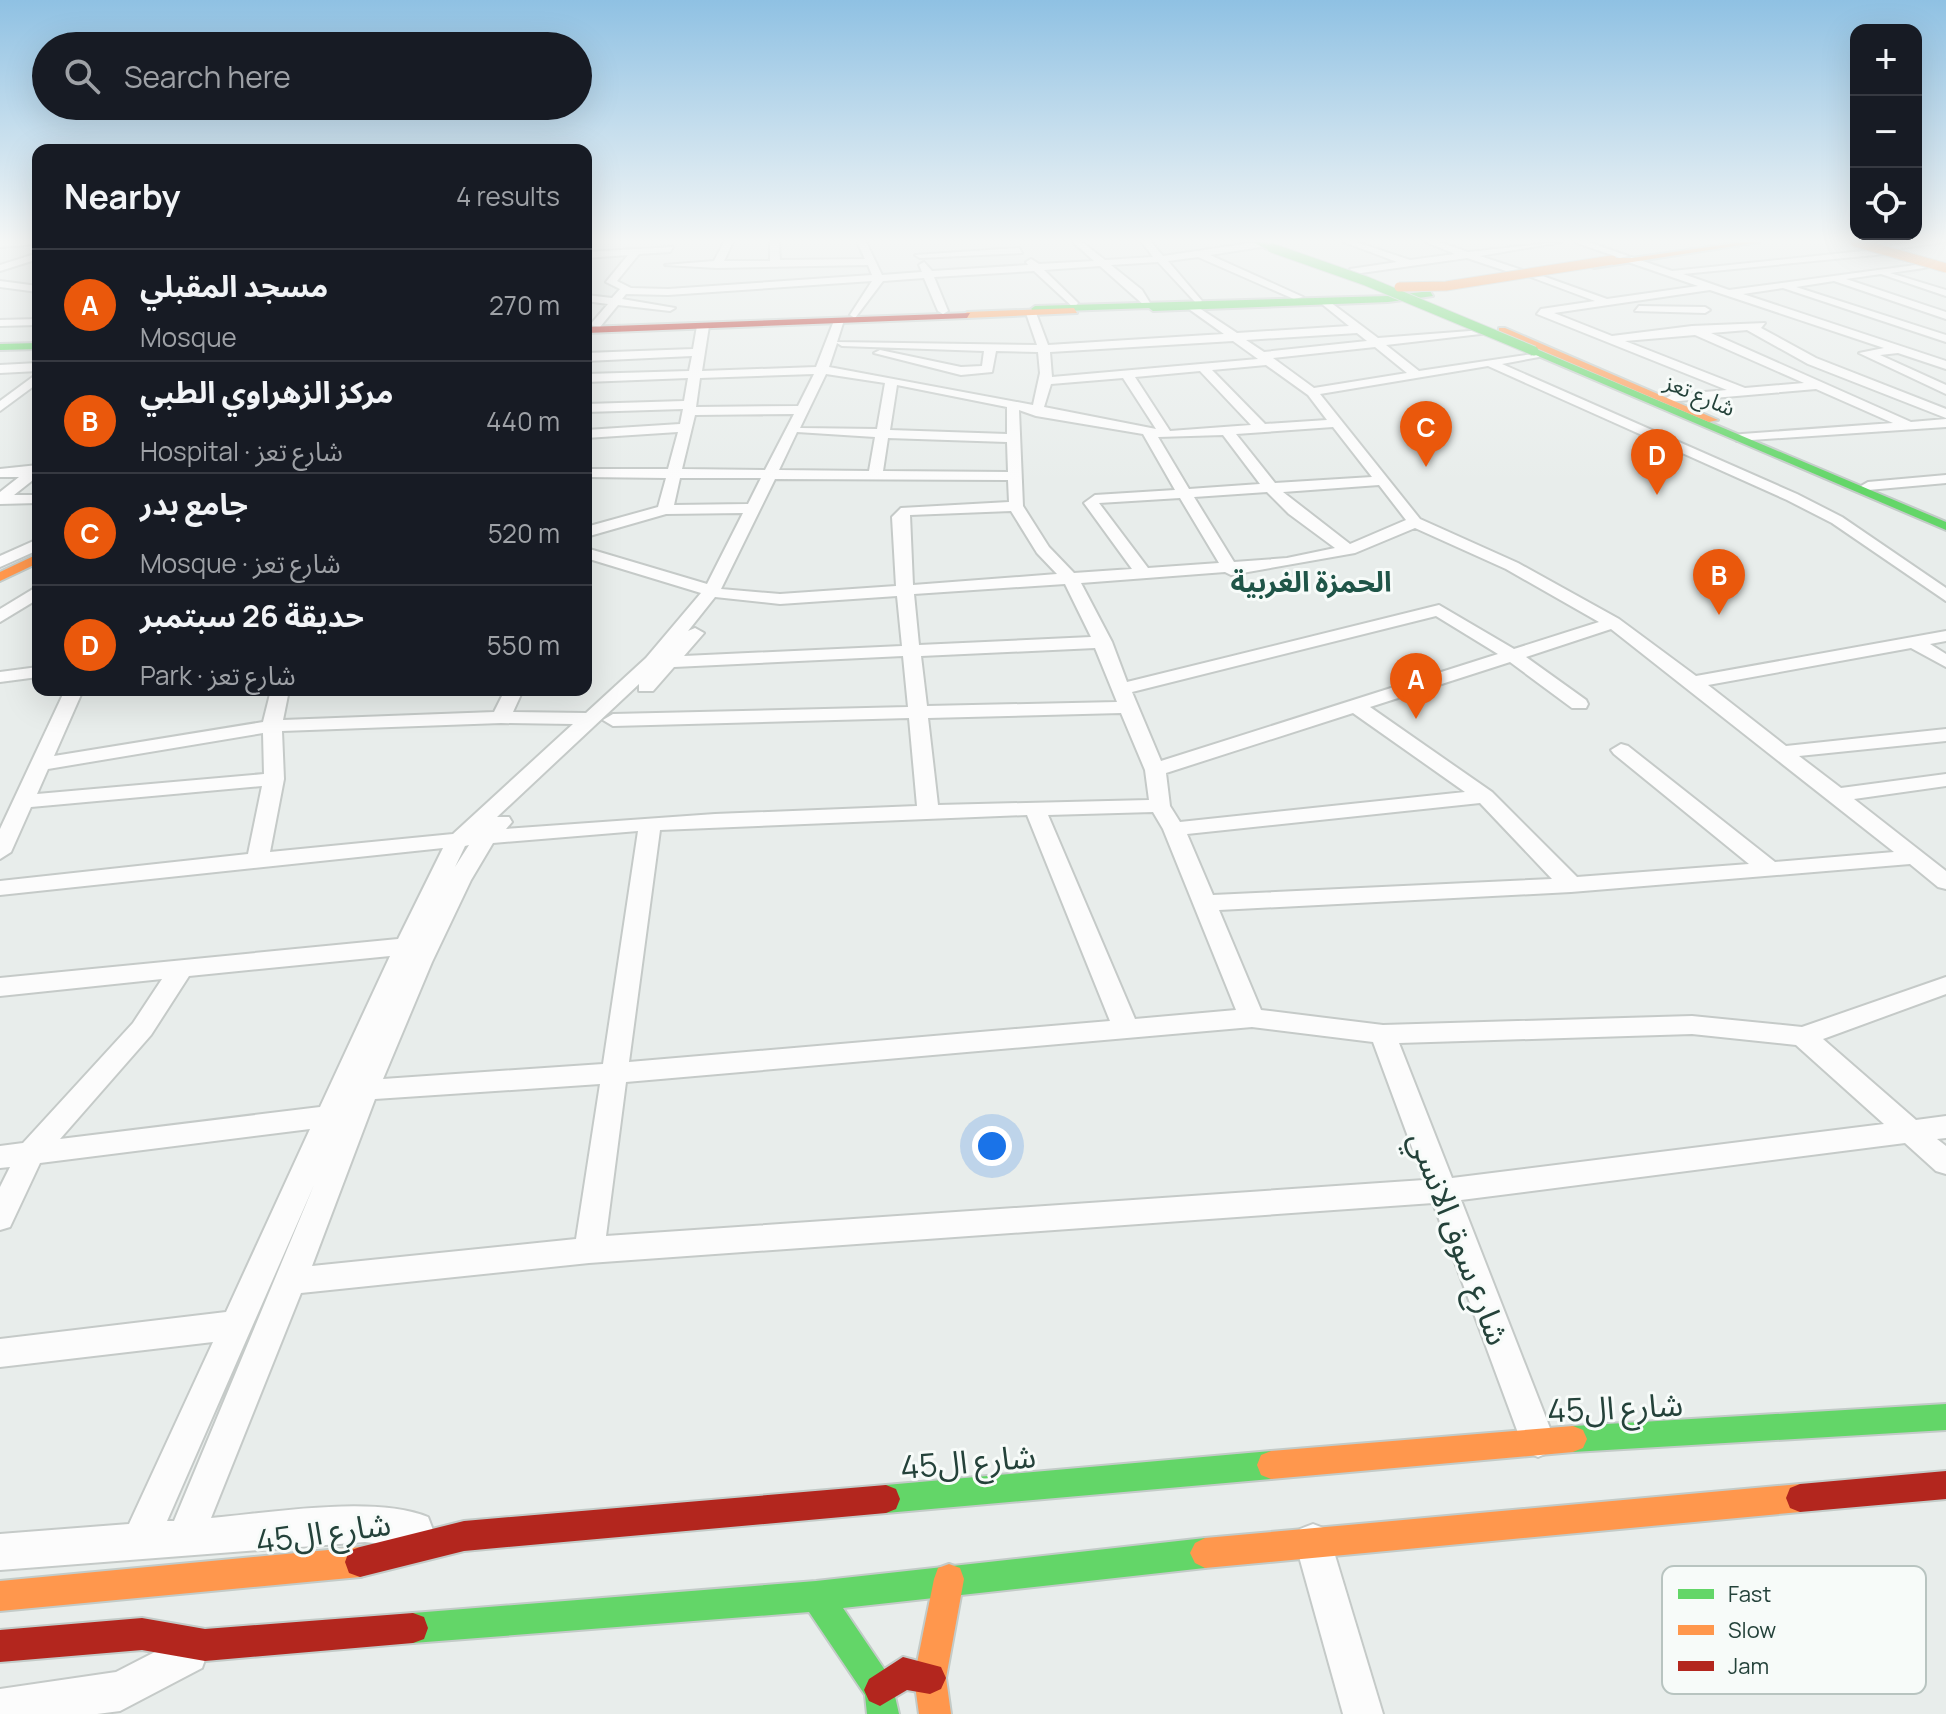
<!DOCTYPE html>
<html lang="en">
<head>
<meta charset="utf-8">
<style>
  body { margin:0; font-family:Manrope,"Noto Sans Arabic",sans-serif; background:#242831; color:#f1f3f6 }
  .controls { position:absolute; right:24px; top:24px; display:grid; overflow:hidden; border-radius:16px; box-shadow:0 8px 32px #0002 }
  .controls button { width:72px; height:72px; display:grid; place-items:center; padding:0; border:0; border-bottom:2px solid #363941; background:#171b24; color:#f1f3f6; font:40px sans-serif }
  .you { position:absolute; left:992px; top:1146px; width:28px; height:28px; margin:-20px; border:6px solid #fff; border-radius:50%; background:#1a73e8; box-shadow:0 0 0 12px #1a73e833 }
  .badge { display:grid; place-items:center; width:52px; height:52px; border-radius:50%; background:#ea580c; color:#fff; font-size:26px; font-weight:700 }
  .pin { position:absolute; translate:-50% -66px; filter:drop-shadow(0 2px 4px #0008) }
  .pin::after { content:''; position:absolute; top:42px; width:28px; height:24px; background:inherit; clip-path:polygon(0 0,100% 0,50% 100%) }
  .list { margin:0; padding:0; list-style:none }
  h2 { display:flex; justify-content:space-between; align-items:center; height:104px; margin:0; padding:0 32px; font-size:34px }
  h2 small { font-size:26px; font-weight:400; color:#9ea1a6 }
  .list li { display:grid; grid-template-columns:52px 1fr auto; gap:24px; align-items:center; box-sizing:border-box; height:112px; padding:0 32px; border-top:2px solid #363941 }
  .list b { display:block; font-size:30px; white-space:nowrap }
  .list p { margin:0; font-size:26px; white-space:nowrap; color:#9ea1a6 }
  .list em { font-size:26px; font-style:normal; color:#9ea1a6 }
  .icon { flex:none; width:44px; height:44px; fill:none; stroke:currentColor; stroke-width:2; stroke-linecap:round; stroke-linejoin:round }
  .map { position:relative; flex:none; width:1946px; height:1714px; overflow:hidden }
  .search { position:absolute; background:#171b24; box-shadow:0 8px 32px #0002; left:32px; top:32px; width:560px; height:88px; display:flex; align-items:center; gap:20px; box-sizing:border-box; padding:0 28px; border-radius:44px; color:#9ea1a6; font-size:30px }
  .panel { position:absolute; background:#171b24; box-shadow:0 8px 32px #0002; left:32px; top:144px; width:560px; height:552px; border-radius:16px }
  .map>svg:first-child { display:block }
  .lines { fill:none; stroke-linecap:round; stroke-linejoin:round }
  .street-casing { stroke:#c5cac8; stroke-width:4 }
  .fast-casing { stroke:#c3cbc8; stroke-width:4 }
  .slow-casing { stroke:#c3cbc8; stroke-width:4 }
  .jam-casing { stroke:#c3cbc8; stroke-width:4 }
  .street { fill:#fcfcfc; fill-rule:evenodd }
  .fast { fill:#63d668; fill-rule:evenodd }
  .slow { fill:#ff974d; fill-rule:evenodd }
  .jam { fill:#b3261e; fill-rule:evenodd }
  .fast-bridge-casing { stroke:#c3ccc9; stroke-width:11; stroke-linecap:butt }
  .slow-bridge-casing { stroke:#c3ccc9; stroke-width:11; stroke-linecap:butt }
  .fast-bridge { stroke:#63d668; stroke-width:9 }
  .slow-bridge { stroke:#ff974d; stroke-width:9 }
  .labels { text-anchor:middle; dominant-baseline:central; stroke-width:6; stroke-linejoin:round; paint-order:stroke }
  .far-street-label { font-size:22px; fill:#24423a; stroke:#f7fbf9 }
  .far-district-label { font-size:28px; font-weight:bold; fill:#1f5548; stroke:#f7fbf9 }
  .near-street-label { font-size:32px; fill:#24423a; stroke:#f7fbf9 }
  .key { fill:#f7fbf9; stroke:#b8c4c0; stroke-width:2 }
  .key-label { font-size:22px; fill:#24423a }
</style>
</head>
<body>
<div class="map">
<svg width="1946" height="1714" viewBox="0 0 1946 1714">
  <rect width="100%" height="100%" fill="#e8edeb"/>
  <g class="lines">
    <g class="street-casing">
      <g id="street">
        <polygon points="0,242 38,242 38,244 0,247"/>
        <polygon points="724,242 733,242 724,261 770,261 770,242 779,242 780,260 865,259 857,242 866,242 882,275 922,272 919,265 924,262 932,271 1028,265 1026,262 1031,259 1039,264 1094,261 1073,242 1082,242 1105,260 1153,257 1142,242 1151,242 1163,256 1258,242 1261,247 1210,255 1303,297 1294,299 1198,257 1168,261 1202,301 1197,304 1158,262 1111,265 1142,290 1150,303 1145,306 1100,266 1044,270 1078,303 1074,308 1034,271 934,277 948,311 943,314 938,311 924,278 883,281 855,318 850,315 872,281 668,295 626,294 622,299 675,308 670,311 618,305 600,327 590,325 608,304 586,301 586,295 612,298 620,289 606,282 628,255 586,258 586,252 673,247 670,252 639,254 617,281 631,288 668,289 872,275 868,265 717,268 665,265 714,261"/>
        <polygon points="1344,242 1356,242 1410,260 1455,254 1426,242 1438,242 1468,252 1561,242 1480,256 1522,270 1518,275 1467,258 1354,274 1350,269 1397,262"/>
        <polygon points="1575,242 1588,242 1628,256 1620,258"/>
        <polygon points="1912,242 1943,242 1896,249 1891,246"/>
        <polygon points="1019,248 1022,253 920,258 915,255"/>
        <path d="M1882 249 1885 254 1683 274 1729 290 1930 263V267L1890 273 1946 290V296L1881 274 1846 279 1946 312V319L1834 281 1796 287 1946 335V342L1783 288 1743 294 1946 361V369L1898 353 1880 355 1946 385V394L1859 353 1884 348 1710 290 1554 313 1612 336 1692 326 1765 323 1761 328 1816 358 1946 409V418L1808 364 1747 330 1711 333 1911 422 1946 419V427L1737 441V435L1742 434 1893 423 1816 389 1667 402 1665 399 1671 395 1727 390 1537 314 1541 309 1595 301 1528 276 1537 274 1607 299 1698 286 1628 262 1631 257 1672 271ZM1695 335 1804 383 1745 388 1625 341Z"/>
        <polygon points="38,253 38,259 0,271 0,265"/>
        <polygon points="0,281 38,286 38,292 0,287"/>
        <path d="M1326 299 1378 338 1483 330 1489 333 1386 345 1419 371 1539 353V357L1502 364 1797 494 1842 517 1946 588V601L1832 523 1787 500 1488 366 1320 394 1420 519 1518 563 1619 619 1696 676 1946 631V641L1930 644 1946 654V667L1911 648 1708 685 1786 746 1946 729V741L1799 756 1841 788 1946 774V786L1854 799 1946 871V889L1938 887 1910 864 1571 892 1219 910 1261 1010 1383 1025 1692 1016 1802 1027 1946 977V994L1823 1039 1916 1120 1946 1116V1138L1937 1139 1946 1146V1174L1936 1171 1905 1143 1461 1200 1555 1441 1550 1452 1538 1457 1526 1452 1521 1441 1433 1203 589 1263 301 1293 211 1518C271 1513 373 1495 428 1517L433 1530 428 1543 415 1548 365 1542 0 1570V1534L129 1524 213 1342 0 1367V1339L226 1312 310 1129 40 1163 10 1227 0 1230V1187L10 1167 0 1168V1146L23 1143 133 1023 162 979 0 996V978L398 939 443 848 0 895V881L248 854 262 786 31 807 11 852 0 859V829L65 690H83L54 756 263 722 271 690H289L283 720 494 712 505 690H523L513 712 586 713 646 658 701 593 586 558V548L707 584 743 513 666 514 586 537V527L658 507 666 478 586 477V469H668L678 432 586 438V430L680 424 683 409 586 412V404L684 401 688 378 586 382V374L689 371 692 356 586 361V353L693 349 697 326 703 323 709 326 702 371 816 367 835 318 844 320 837 342 1037 345 1026 313 1031 310 1036 313 1048 345 1224 334 1189 309 1193 304 1237 333 1349 326 1322 304ZM1357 333 1367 341 1264 352 1246 340ZM1233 341 1258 359 1052 377 1050 352ZM837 343 842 346 984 351 982 366 961 367 880 350 874 353 961 375 992 372 996 351 1038 352 1040 373 1033 405 829 367ZM1375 347 1407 373 1314 388 1273 358ZM1266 365 1308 395 1327 420 1265 424 1212 370ZM1200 371 1251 425 1170 431 1135 377ZM814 374 798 406 696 407 700 378ZM826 374 885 383 877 429 800 428ZM1123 378 1156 429 1044 407 1051 384ZM897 385 1007 407V434L890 430ZM1019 410 1036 416 1143 434 1175 490 1095 495 1084 503 1132 569 1074 573 1049 547 1023 506ZM794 414 765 470 682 469 695 415ZM1333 427 1372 477 1275 483 1236 434ZM797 432 875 437 869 471 779 470ZM1223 435 1260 484 1189 489 1158 437ZM888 438 1007 442 1008 472 883 471ZM680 478H761L748 504 674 505ZM775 479 1008 480 1009 502 901 508 892 517 896 586 780 594 721 589ZM1379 485 1406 520 1350 544 1283 492ZM1267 492 1289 514 1335 548 1287 558 1234 562 1194 497ZM1180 498 1219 563 1148 568 1099 503ZM1011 511 1037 553 1057 574 913 585 910 515ZM1415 528 1506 569 1599 622 1514 649 1439 605 1127 682 1112 642 1081 583 1225 572 1231 575 1355 553ZM1065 584 1091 637 919 645 914 594ZM897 596 902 646 684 656 704 633 695 628 688 631 715 597 780 604ZM1436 616 1498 654 1161 761 1132 692ZM1611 629 1894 852 1775 862 1628 746 1621 744 1611 750 1614 754 1749 864 1577 877 1492 792 1370 707 1510 662 1572 708H1586L1588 704 1586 700 1526 657ZM1095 648 1117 702 927 706 921 656ZM903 656 908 707 613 714 603 720 613 726 909 718 917 806 715 814 506 829 512 822 509 817H497L639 684V691H653L674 667ZM1121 713 1145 770 1149 800 938 805 928 718ZM1353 713 1465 792 1180 822 1170 806 1166 773ZM501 723 573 724 453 834 270 852 284 779 282 731ZM263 733 264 774 37 794 48 769ZM1480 803 1552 879 1213 895 1187 834ZM1153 812 1163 829 1236 1010 1135 1019 1048 815ZM1027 815 1110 1021 629 1062 660 830ZM638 831 603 1064 383 1079 432 962 471 880 493 843ZM469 845 455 867 465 846ZM390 956 320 1107 60 1139 151 1035 189 976ZM1252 1027 1373 1042 1424 1180 606 1236 626 1082ZM1692 1034 1796 1045 1884 1124 1452 1178 1399 1043ZM600 1084 576 1239 312 1266 375 1099ZM314 1185 174 1521H167Z"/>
        <polygon points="1639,306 1705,307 1710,310 1705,313 1635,311"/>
        <polygon points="38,319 38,325 0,326 0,320"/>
        <polygon points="38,363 38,371 0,373 0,365"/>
        <polygon points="38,373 38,383 0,411 0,401"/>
        <polygon points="38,465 38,476 14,495 38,495 38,503 0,504 0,492 19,477 0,477 0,469"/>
        <polygon points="1946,475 1946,483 1868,490 1861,486 1868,482"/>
        <polygon points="38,539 38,550 0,567 0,556"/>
        <polygon points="38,586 38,599 0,622 0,609"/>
        <polygon points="38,667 38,677 0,682 0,672"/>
        <polygon points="1313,1524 1326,1529 1331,1542 1383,1714 1343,1714 1295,1542 1300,1529"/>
        <polygon points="188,1635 202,1640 207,1654 202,1668 120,1711 97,1714 0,1714 0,1689 116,1672"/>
      </g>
    </g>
    <g class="fast-casing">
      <g id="fast">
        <polygon points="1252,242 1262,242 1276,248 1269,250"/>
        <polygon points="1430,291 1433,296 1388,302 1153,311 1149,308 1035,312 1031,309 1035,306 1388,296"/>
        <polygon points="38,343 38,349 0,350 0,344"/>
        <polygon points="1534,348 1946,522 1946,530 1531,353 1529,351"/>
        <polygon points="1946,1404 1946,1430 1573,1452 1563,1448 1559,1439 1563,1430 1573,1426"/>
        <polygon points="1271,1451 1281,1455 1285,1465 1281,1475 1271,1479 886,1513 876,1509 872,1499 876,1489 886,1485"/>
        <polygon points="1205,1538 1215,1543 1220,1553 1215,1563 1205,1568 843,1608 891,1679 899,1714 867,1714 865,1695 809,1612 413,1643 402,1639 398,1628 402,1617 413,1613 816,1581"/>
      </g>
    </g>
    <g class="slow-casing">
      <g id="slow">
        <polygon points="1743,242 1760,242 1594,268 1590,266 1609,261 1612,258 1632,258"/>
        <polygon points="1074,308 1077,313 967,318 963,315 967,312"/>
        <polygon points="1499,328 1505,328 1718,420 1709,422 1499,332"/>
        <polygon points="38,554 38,563 0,581 0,572"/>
        <polygon points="1573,1426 1583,1430 1587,1439 1583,1448 1573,1452 1271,1479 1261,1475 1257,1465 1261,1455 1271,1451"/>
        <polygon points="1800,1484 1810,1488 1814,1498 1810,1508 1800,1512 1205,1568 1195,1563 1190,1553 1195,1543 1205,1538"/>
        <polygon points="360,1547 371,1551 375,1562 371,1573 360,1577 0,1611 0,1581"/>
        <polygon points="949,1564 960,1568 964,1579 946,1678 951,1714 919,1714 914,1678 934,1579 938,1568"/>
      </g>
    </g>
    <g class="jam-casing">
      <g id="jam">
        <polygon points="970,313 967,318 586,333 586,327"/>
        <polygon points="1946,1471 1946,1499 1800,1512 1790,1508 1786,1498 1790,1488 1800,1484"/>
        <polygon points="886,1485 896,1489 900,1499 896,1509 886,1513 464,1551 360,1577 349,1573 345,1562 349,1551 360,1547 464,1521"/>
        <polygon points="413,1613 424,1617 428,1628 424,1639 413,1643 205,1661 142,1650 0,1662 0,1630 142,1618 205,1629"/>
        <polygon points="903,1657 941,1667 946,1678 941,1689 930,1694 907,1690 880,1706 869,1701 864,1690 869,1679"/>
      </g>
    </g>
    <use href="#street" class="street"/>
    <use href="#fast" class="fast"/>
    <use href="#slow" class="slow"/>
    <use href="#jam" class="jam"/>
    <g class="fast-bridge-casing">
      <polyline id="fast-bridge" points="1272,248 1366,281 1534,351"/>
    </g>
    <g class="slow-bridge-casing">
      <g id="slow-bridge">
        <polyline points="1855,242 1946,268"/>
        <polyline points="1399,287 1446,286 1612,260"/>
      </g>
    </g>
    <use href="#fast-bridge" class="fast-bridge"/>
    <use href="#slow-bridge" class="slow-bridge"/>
  </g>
  <linearGradient id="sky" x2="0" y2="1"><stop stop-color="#8fc1e3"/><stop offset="0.5" stop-color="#f5f7f6"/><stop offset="1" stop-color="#f5f7f6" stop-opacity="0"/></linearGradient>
  <rect width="1946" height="482" fill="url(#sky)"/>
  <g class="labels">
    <g class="far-street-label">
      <text transform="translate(1700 395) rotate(23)">شارع تعز</text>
    </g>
    <g class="far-district-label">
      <text x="1311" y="581">الحمزة الغربية</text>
    </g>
    <g class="near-street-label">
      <text transform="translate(1460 1238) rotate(69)">شارع سوق الانسي</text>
      <text transform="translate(1615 1407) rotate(-3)">شارع ال45</text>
      <text transform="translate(968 1461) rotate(-5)">شارع ال45</text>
      <text transform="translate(323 1532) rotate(-8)">شارع ال45</text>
    </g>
  </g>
  <rect x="1662" y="1566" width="264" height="128" rx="12" class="key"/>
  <rect x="1678" y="1589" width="36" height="10" fill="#63d668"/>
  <rect x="1678" y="1625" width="36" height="10" fill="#ff974d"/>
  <rect x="1678" y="1661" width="36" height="10" fill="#b3261e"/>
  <g class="key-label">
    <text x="1728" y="1602">Fast</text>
    <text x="1728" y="1638">Slow</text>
    <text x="1728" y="1674">Jam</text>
  </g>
</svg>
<div class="controls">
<button>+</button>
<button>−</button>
<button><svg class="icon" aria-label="locate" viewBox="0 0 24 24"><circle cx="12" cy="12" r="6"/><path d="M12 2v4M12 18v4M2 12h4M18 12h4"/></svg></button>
</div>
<div class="you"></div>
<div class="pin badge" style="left:1416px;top:719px">A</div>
<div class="pin badge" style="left:1719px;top:615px">B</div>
<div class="pin badge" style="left:1426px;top:467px">C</div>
<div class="pin badge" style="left:1657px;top:495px">D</div>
<div class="search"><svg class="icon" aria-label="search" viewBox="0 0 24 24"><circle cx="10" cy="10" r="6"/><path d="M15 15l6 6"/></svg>Search here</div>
<section class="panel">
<h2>Nearby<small>4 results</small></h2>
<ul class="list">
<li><span class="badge">A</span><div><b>مسجد المقبلي</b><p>Mosque</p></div><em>270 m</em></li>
<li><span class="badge">B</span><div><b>مركز الزهراوي الطبي</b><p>Hospital · شارع تعز</p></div><em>440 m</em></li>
<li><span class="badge">C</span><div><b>جامع بدر</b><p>Mosque · شارع تعز</p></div><em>520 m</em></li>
<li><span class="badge">D</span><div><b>حديقة 26 سبتمبر</b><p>Park · شارع تعز</p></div><em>550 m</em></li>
</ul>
</section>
</div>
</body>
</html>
